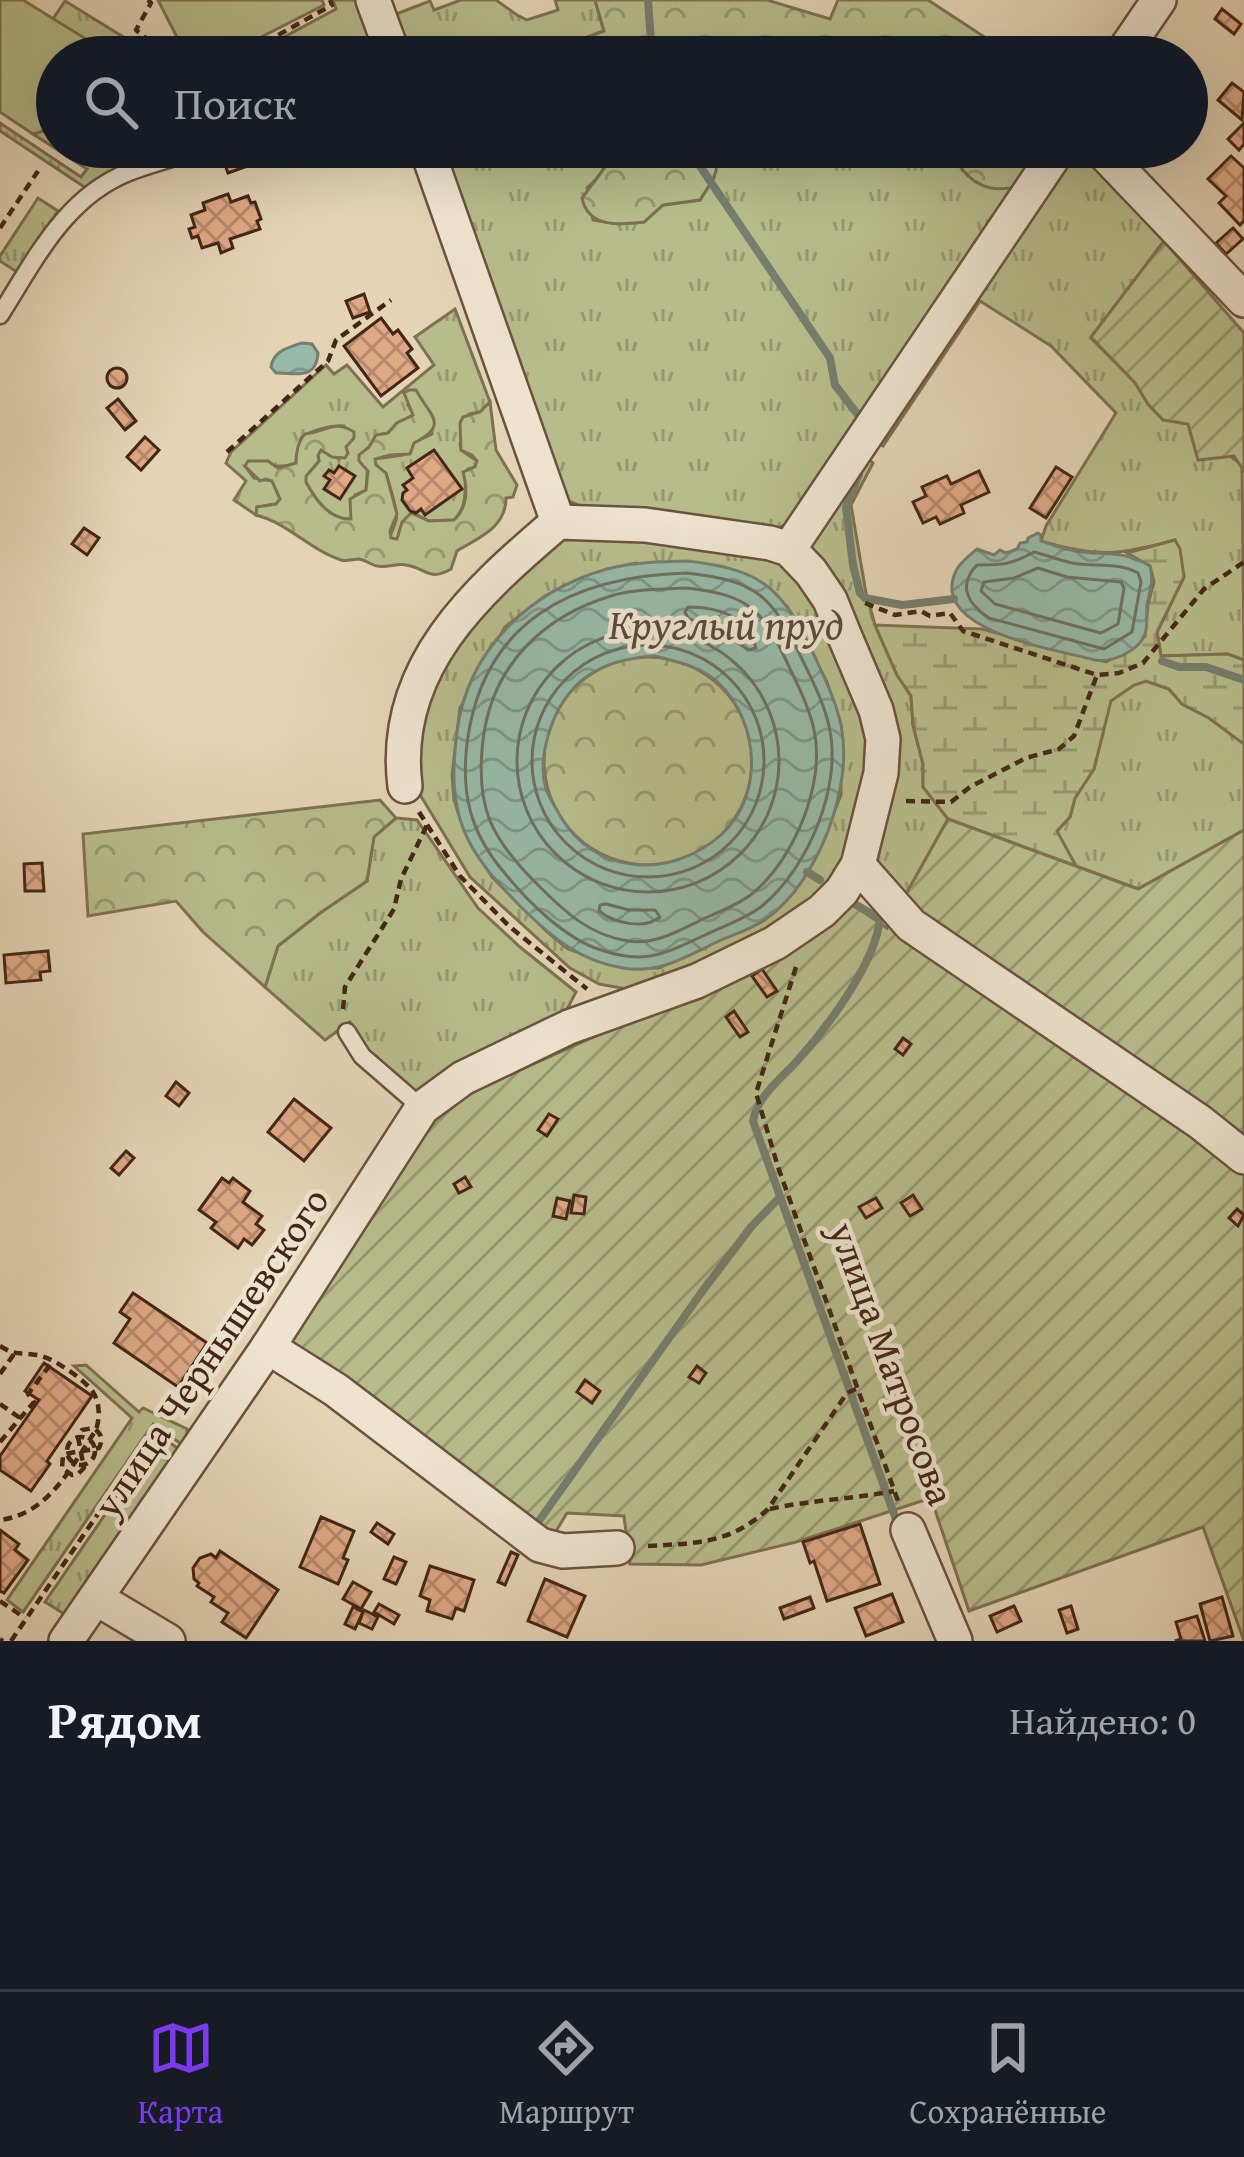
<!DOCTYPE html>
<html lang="ru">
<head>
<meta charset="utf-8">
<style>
  body { margin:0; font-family:"Gentium Book Plus",serif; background:#242831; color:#f1f3f6 }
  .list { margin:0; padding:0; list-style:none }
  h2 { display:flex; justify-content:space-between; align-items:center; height:156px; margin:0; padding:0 48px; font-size:51px }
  h2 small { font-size:39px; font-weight:400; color:#9ea1a6 }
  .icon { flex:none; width:66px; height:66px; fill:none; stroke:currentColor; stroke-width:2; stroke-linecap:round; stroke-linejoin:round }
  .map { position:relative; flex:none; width:1244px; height:1641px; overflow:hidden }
  .search { position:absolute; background:#171b24; box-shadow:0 12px 48px #0002; left:36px; right:36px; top:36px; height:132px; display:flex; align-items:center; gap:30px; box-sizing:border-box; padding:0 42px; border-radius:66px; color:#9ea1a6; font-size:45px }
  .sheet { height:348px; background:#171b24 }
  nav { display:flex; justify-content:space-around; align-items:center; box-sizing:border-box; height:168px; border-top:3px solid #363941; background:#171b24; font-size:33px; color:#9ea1a6 }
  nav a { display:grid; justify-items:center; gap:6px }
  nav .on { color:#7c3aed }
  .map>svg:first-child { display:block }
  .grass { fill:url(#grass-tufts); stroke:#7e7151; stroke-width:3; fill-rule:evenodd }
  .forest { fill:url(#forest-crowns); stroke:#7e7151; stroke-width:3 }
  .wetland { fill:url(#wetland-marsh); stroke:#7e7151; stroke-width:3 }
  .garden { fill:url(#garden-furrows); stroke:#7e7151; stroke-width:3 }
  .pitch { fill:#b7bc8b; stroke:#7e7151; stroke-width:3 }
  .water { fill:url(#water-waves); stroke:#767e6e; stroke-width:3; fill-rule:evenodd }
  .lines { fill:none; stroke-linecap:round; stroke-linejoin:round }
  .shore { stroke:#6e7060; stroke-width:3 }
  .stream { stroke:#767e6e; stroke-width:8 }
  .building { fill:url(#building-cross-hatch); stroke:#442617; stroke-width:3 }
  .service-casing { stroke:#6c523e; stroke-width:21 }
  .minor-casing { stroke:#6c523e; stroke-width:38 }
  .path { stroke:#442617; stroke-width:4.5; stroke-dasharray:9 6; stroke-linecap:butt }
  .service { stroke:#ede3cf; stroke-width:16 }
  .minor { stroke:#ede3cf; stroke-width:33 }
  .labels { text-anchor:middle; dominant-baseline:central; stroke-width:9; stroke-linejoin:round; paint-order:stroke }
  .street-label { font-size:39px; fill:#442617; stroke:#ede3cf }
  .water-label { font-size:42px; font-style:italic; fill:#594b3b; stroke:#ede3cf }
</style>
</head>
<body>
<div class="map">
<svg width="1244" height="1641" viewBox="0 0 1244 1641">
  <defs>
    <pattern id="grass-tufts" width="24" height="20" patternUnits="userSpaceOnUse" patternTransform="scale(3)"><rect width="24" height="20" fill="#b7bc8b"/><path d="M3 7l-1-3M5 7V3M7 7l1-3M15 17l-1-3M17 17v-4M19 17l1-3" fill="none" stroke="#969971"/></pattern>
    <pattern id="forest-crowns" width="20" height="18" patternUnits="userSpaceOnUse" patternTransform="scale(3)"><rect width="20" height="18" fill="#b7bc8b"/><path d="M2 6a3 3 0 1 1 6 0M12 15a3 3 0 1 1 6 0" fill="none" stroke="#969971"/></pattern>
    <pattern id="wetland-marsh" width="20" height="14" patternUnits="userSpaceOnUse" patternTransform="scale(3)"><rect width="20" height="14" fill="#b7bc8b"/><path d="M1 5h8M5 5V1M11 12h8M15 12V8" fill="none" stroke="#969971"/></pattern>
    <pattern id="garden-furrows" width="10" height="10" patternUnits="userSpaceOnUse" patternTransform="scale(3)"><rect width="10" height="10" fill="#b7bc8b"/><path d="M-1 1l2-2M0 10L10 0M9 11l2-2" fill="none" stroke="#969971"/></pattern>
    <pattern id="water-waves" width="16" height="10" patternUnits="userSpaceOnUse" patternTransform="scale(3)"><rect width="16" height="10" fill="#97b9a8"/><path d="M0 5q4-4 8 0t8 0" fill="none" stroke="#7d9688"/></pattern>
    <pattern id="building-cross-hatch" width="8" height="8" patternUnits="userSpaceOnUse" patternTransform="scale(3)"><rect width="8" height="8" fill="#dfa986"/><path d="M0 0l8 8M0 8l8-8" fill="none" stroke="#b6896d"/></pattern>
  </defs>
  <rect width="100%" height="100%" fill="#e4d4b5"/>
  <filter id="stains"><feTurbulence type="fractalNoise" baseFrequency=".00167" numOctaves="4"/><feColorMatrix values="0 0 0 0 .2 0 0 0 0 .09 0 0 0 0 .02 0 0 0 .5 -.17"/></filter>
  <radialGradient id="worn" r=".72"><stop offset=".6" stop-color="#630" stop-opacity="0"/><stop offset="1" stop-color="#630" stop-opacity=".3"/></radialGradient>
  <g class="grass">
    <polygon points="333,0 356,0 377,57 247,57 336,9"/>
    <polygon points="461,0 496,0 517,15 527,20 558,10 555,0 595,0 604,31 546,52 544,57 405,57 391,16 430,1 434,10"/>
    <polygon points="65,1 156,57 94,57 93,49 53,19"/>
    <polygon points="0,123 81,177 87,169 33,134 57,127 57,147 182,147 86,188 0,131"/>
    <path d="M437 147H579L606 153C606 169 600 177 587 188L593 220 618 224 644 222 663 205 700 200 714 178 718 147H739L752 155 761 147H925L931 158 956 160 963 171 1019 186 791 521 775 530 585 508 566 500Z"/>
    <path d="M1067 147H1087L1136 200 1164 241 1091 338 1136 383 1148 404 1188 424 1242 465 1244 660 1228 654 1161 656 1157 632 1184 577 1175 540C1120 555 1097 558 1041 541L1046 526 1116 413 1051 346 980 301 883 446 873 440Z"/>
    <polygon points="38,198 58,211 17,272 0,261 0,256"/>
    <path d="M455 309 490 402 480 412 469 414 460 444 461 450 477 461 475 467 468 469C462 489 470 504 454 520L429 521 417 515 402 528 397 540 390 538C391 532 395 526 396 520 399 512 389 484 386 474L376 465 375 459 403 455 413 443 432 434V416L421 400 408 405 414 415 397 423 388 433 376 436 369 447 366 490 355 495 351 519C329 521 316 499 305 482L306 476 319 461 318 455 321 450 339 459 348 442 344 426C331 425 311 430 301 438L296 463 291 466H245L254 478 272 481 280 499 276 504 257 507 256 515 234 500 246 481 226 463 231 452 326 365 334 374 347 365 383 407 434 365 415 337Z"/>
    <polygon points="863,454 873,463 851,505 866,593 875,625 897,675 911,696 913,725 923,764 923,787 948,819 899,907 871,863 888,782 820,565 809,541"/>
    <path d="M573 531 781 560 800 576 870 717 869 792 836 880 774 934 638 991 599 984 570 968 470 877 419 793 413 767 427 688 467 620ZM636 563 787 606 827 682 841 724V795L816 857 795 891 765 919 659 968H624L568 949 547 932 492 877 470 841 460 819 454 799 452 775 460 708 505 627 545 596 578 580 608 569Z"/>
    <polygon points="1146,681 1169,689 1182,704 1209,718 1244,744 1244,830 1138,889 1076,866 1056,832 1070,817 1075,798 1094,769 1110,701 1134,685"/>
    <polygon points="396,818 417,820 478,908 520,947 576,992 562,1019 413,1094 364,1050 350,1022 325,1040 265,987 278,946 320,913 367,881 374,836"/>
    <polygon points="86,1365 139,1412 143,1408 187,1429 187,1444 184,1446 153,1424 23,1612 7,1600 132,1418 74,1366"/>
    <polygon points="159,1436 182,1451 66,1615 45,1602"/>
  </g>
  <g class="forest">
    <polygon points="595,0 767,0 830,19 838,0 928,0 1015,57 544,57 546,53 604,31"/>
    <path d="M579 147H718C716 155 718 163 716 171 713 182 705 191 700 200L663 205 644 222C619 225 588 228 582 198L606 166V153Z"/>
    <path d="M925 147H1044L1019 186C992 194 970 185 956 160L931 158Z"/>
    <path d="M409 390H416C430 416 450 425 414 443L410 454 390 455 375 459 376 465 386 473 397 514 390 531 391 538 397 539 402 522 411 513 429 521 454 520C468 507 468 490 463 472L475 467 477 461 472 455 461 450 460 423 463 417 480 412 490 402 496 450 517 485 513 497 506 498C506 528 478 538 457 551L451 569C428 582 427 568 406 565 397 563 387 568 377 566 371 565 366 560 359 559 353 559 347 562 341 560 310 550 288 523 256 515L257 507 276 504 280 499 272 481 266 479 260 481 245 466 248 461H268L278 468 296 463C296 454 298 440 305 434 308 433 312 433 315 432 332 427 339 422 354 432V438L346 447 348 453 345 458 332 457 321 450 318 455 319 461 306 476V482C315 499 329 520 351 519L350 499 366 490 368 471 359 461V455L369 447 376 435 388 433 397 423 413 415 404 393Z"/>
    <circle cx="648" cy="761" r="104"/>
    <polygon points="380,800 396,818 374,837 367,881 320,913 278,946 265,987 203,932 176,901 88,916 83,834"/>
  </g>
  <polygon class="wetland" points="1175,540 1180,549 1184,577 1157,632 1161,656 1228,654 1244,660 1244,744 1209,718 1182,704 1169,689 1146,681 1134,685 1111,701 1094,769 1075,798 1070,817 1057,831 1076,866 948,819 923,787 923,764 913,725 911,696 897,675 875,625 982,629 1106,662 1135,646 1145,636 1148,604 1154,582 1150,566 1127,553"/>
  <g class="garden">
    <polygon points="1164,241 1244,333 1244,471 1234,456 1198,460 1188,424 1163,420 1148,404 1135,383 1091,337"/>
    <polygon points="948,819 1138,889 1244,830 1244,1641 1203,1527 969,1611 931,1498 796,1542 701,1565 630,1564 624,1516 567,1513 550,1541 281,1342 431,1110 805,942 852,904 887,928"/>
  </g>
  <g class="pitch">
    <polygon points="0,0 23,0 86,39 93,49 94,57 57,57 57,127 33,134 0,112"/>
    <polygon points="158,0 322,0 324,5 222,57 187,57"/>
  </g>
  <g class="water">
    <path d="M302 343 312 344 318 353C316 382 293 372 276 373L271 367C273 351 289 347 302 343Z"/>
    <path d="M1038 533 1041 535V541C1051 544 1061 548 1071 550 1104 557 1119 548 1150 566 1154 582 1150 589 1147 605 1146 614 1148 626 1145 634 1139 651 1112 663 1095 660 1059 650 924 631 957 569 961 562 971 554 977 549L994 555 1000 550 1006 553 1017 549 1020 543 1027 542 1028 538Z"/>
    <path d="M688 561C764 570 782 588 815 657 825 679 836 702 841 725 854 787 818 882 766 919 752 929 732 935 717 942 685 957 659 974 623 968 580 961 553 938 523 909 464 850 446 816 457 732 467 651 529 591 607 569 633 562 661 562 688 561ZM655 656C673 661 691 664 707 674 758 708 768 792 722 834 671 880 594 876 559 814 555 806 549 798 546 789 541 772 543 753 548 736 564 681 600 659 655 656Z"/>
  </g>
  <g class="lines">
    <g class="shore">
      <path d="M1034 552C1046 555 1059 560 1072 563 1094 567 1119 562 1138 573L1141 582 1132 632 1104 649 989 618C968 604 957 586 977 565 1004 565 1010 565 1034 552Z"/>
      <polygon points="1038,568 1067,577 1121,582 1124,588 1118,624 1101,633 995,604 981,591 984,582 1014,578"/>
      <path d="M687 573C757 581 772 595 802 659 812 680 824 703 829 726 843 786 808 868 762 906 746 919 723 926 705 935 664 954 646 965 601 950 565 939 526 900 503 871 470 832 461 793 467 744 482 621 573 576 687 573Z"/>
      <path d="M686 588C753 595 764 612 791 671 800 689 810 710 814 730 826 783 794 859 753 893 740 904 721 911 705 918 680 930 657 945 628 941 589 935 565 912 538 885 491 839 475 807 483 740 492 666 542 616 614 595 637 589 662 589 686 588Z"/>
      <path d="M688 607C718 607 749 616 756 648L748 650 729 636 688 618 685 612Z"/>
      <circle cx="648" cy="761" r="131"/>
      <circle cx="648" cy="761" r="116"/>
      <path d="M606 904 629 910H655L660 917C644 930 614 923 599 911L600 905Z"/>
    </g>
    <g class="stream">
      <polyline points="648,0 652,57"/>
      <polyline points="687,147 830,358 835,385 862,420"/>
      <polyline points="859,474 846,507 853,565 860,593 865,598 902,605 954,599"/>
      <polyline points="1162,661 1179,667 1206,667 1244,680"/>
      <polyline points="807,872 820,880"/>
      <path d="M853 903 880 919C875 964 828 1026 798 1060 782 1078 757 1096 753 1121L899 1528"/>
      <polyline points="536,1525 704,1289 751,1227 780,1197"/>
    </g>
  </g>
  <g class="building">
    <polygon points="1222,9 1241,24 1234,34 1215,19"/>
    <polygon points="1232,83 1244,92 1242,120 1218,100"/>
    <polygon points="1244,123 1244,144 1239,150 1228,139"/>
    <polygon points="238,147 251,147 256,163 228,173 221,153"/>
    <polygon points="1231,156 1244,168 1244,221 1240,225 1219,203 1226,196 1208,179"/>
    <polygon points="228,194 231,202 248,196 251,203 255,202 261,219 257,221 260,229 230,239 233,248 221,253 218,243 202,248 198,236 192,238 189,229 195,227 191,215 205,210 203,203"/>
    <polygon points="1233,228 1243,239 1226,254 1216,243"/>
    <polygon points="364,294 370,312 353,318 346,301"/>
    <polygon points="381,318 393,334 398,330 412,349 407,353 418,368 381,396 344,346"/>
    <circle cx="117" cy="378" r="10"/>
    <polygon points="118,399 136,421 125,430 107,408"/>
    <polygon points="145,437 159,450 141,470 127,457"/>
    <polygon points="434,450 462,489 425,515 421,509 416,513 410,511 402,500 403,493 407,490 403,485 413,478 407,468"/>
    <polygon points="339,466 355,476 340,499 324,489 330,480 324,476 329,470 334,473"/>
    <polygon points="1056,467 1072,477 1046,518 1030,508"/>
    <polygon points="979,471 989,492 961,505 964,513 940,524 936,517 923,523 913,502 926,496 922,487 947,476 951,484"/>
    <polygon points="84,528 99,538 87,555 72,544"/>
    <polygon points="42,863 44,891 25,891 24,864"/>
    <polygon points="48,951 50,971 40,972 41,980 6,983 4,955"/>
    <polygon points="762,969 777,991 767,997 752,976"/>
    <polygon points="734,1011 748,1032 740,1037 726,1017"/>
    <polygon points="903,1038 911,1044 903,1055 895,1049"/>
    <polygon points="176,1082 189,1093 179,1106 166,1096"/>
    <polygon points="294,1099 331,1128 304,1161 268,1132"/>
    <polygon points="549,1114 558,1119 547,1136 538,1130"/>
    <polygon points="126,1151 134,1158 119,1175 111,1168"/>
    <polygon points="465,1177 471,1187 459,1193 454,1184"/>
    <polygon points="222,1178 229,1183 233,1178 250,1191 243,1202 262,1216 256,1224 264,1230 252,1245 244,1239 238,1248 211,1228 216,1222 199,1210"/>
    <polygon points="574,1195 586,1197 584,1214 571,1213"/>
    <polygon points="913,1195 922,1209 910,1216 901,1203"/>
    <polygon points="557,1198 570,1201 566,1219 553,1216"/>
    <polygon points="876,1198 882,1208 866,1218 859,1207"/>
    <polygon points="1237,1209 1244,1215 1238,1226 1229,1218"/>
    <polygon points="133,1293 207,1343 178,1387 114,1343 130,1319 120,1312"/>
    <polygon points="44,1363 92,1396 47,1461 50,1464 31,1491 0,1470 0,1456 39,1400 25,1391"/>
    <polygon points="697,1366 706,1373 699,1383 689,1377"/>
    <polygon points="585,1380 600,1391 592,1403 577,1392"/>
    <polygon points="321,1517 354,1531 343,1558 348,1560 338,1584 300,1567"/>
    <polygon points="377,1523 394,1534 388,1544 371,1532"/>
    <polygon points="860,1524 880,1584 827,1601 814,1561 810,1563 803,1542"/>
    <polygon points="0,1530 19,1544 15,1550 28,1560 4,1593 0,1591"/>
    <polygon points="220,1551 278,1590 246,1638 222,1622 228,1613 211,1602 214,1597 197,1586 199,1583 194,1579 193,1568 200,1558 211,1554 216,1558"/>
    <polygon points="511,1552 518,1555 505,1585 498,1582"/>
    <polygon points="394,1557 406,1562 396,1584 384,1579"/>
    <polygon points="430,1566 474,1580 464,1611 456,1608 452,1619 427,1611 430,1600 420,1596"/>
    <polygon points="545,1579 585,1596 567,1637 528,1621"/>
    <polygon points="353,1582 371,1592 361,1609 343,1599"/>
    <polygon points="892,1594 903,1622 866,1636 855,1608"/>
    <polygon points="810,1597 814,1608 784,1619 780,1608"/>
    <polygon points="1222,1597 1233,1636 1210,1641 1200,1604"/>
    <polygon points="379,1604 399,1615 394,1624 374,1612"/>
    <polygon points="1014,1606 1021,1621 997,1632 990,1616"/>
    <polygon points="1071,1606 1078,1629 1067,1633 1059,1610"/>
    <polygon points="353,1607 363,1612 355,1629 345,1624"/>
    <polygon points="364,1610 378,1617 372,1629 359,1623"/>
    <polygon points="1197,1616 1205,1641 1175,1641 1181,1639 1176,1622"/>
  </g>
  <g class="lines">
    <g class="service-casing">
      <g id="service">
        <path d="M0 315C35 260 65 197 129 172 155 162 183 155 210 147"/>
        <polyline points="347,1032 362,1056 422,1108"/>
      </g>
    </g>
    <g class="minor-casing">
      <g id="minor">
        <polyline points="373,0 394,57"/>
        <polyline points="1120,57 1159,0"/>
        <polyline points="426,147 558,522"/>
        <polyline points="1098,147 1244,300"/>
        <polyline points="789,549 1060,147"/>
        <polyline points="858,865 911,925 1200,1122 1244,1157"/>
        <polyline points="268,1347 336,1390 540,1545 563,1551 617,1548"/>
        <polyline points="908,1530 955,1641"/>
        <polyline points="96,1598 168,1641"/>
        <path d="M66 1641 268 1347 422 1108 463 1078 569 1027 697 981 775 943 822 911 842 891 858 865 881 773 883 739 876 710 845 637 830 600 811 572 789 549 770 543 645 525 558 522C476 592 390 668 405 786"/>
      </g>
    </g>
    <g class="path">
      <polyline points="148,0 151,3 136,30 170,57"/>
      <polyline points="239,57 332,5 330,0"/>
      <polyline points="0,228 38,171"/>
      <polyline points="227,452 328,361 336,340 391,300"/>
      <polyline points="865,603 895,615 921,611 930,616 950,613 963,631 1097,675 1119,673 1143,663 1204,589 1244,562"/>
      <polyline points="906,801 951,802 970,787 1026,758 1059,749 1074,736 1097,675"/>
      <polyline points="419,812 460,876 510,927 587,989"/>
      <polyline points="796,967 756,1093 778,1167 898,1501"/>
      <polyline points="343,1009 345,987 394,909 401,879 427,825"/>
      <path d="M0 1346C16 1356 20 1352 37 1355 52 1357 84 1379 93 1392 100 1403 100 1418 96 1430 71 1467 49 1514 0 1520"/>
      <polyline points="0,1374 14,1354"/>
      <polyline points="0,1404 20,1418"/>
      <circle cx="81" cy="1451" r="14"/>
      <path d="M78 1437 84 1468 78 1474 72 1475 62 1468 63 1455C74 1451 87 1451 99 1448 103 1440 102 1433 93 1428L82 1430 78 1437"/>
      <polyline points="0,1442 34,1402 28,1394 53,1361"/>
      <path d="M770 1509C810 1500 853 1499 894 1491"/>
      <path d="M648 1546C697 1543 730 1544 768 1509L847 1393 858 1388"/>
      <polyline points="0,1601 25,1618"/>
      <polyline points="0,1639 3,1641"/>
      <polyline points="11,1641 156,1429 167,1437"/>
    </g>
    <use href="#service" class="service"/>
    <use href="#minor" class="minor"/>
  </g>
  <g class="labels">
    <g class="street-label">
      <text transform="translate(210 1352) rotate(-56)">улица Чернышевского</text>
      <text transform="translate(893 1363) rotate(70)">улица Матросова</text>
    </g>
    <g class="water-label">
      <text x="726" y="623">Круглый пруд</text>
    </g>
  </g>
  <rect width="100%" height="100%" filter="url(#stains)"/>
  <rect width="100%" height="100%" fill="url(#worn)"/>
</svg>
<div class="search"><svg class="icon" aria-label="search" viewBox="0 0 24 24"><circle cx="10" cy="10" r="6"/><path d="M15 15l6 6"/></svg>Поиск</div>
</div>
<section class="sheet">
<h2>Рядом<small>Найдено: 0</small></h2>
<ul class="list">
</ul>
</section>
<nav>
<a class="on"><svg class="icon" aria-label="map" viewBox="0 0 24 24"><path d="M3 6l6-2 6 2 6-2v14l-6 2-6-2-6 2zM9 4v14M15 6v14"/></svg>Карта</a>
<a><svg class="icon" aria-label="directions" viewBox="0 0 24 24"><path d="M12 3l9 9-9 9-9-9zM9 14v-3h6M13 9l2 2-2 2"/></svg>Маршрут</a>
<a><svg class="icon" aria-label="saved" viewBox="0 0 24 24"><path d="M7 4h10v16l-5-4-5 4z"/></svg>Сохранённые</a>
</nav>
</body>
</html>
